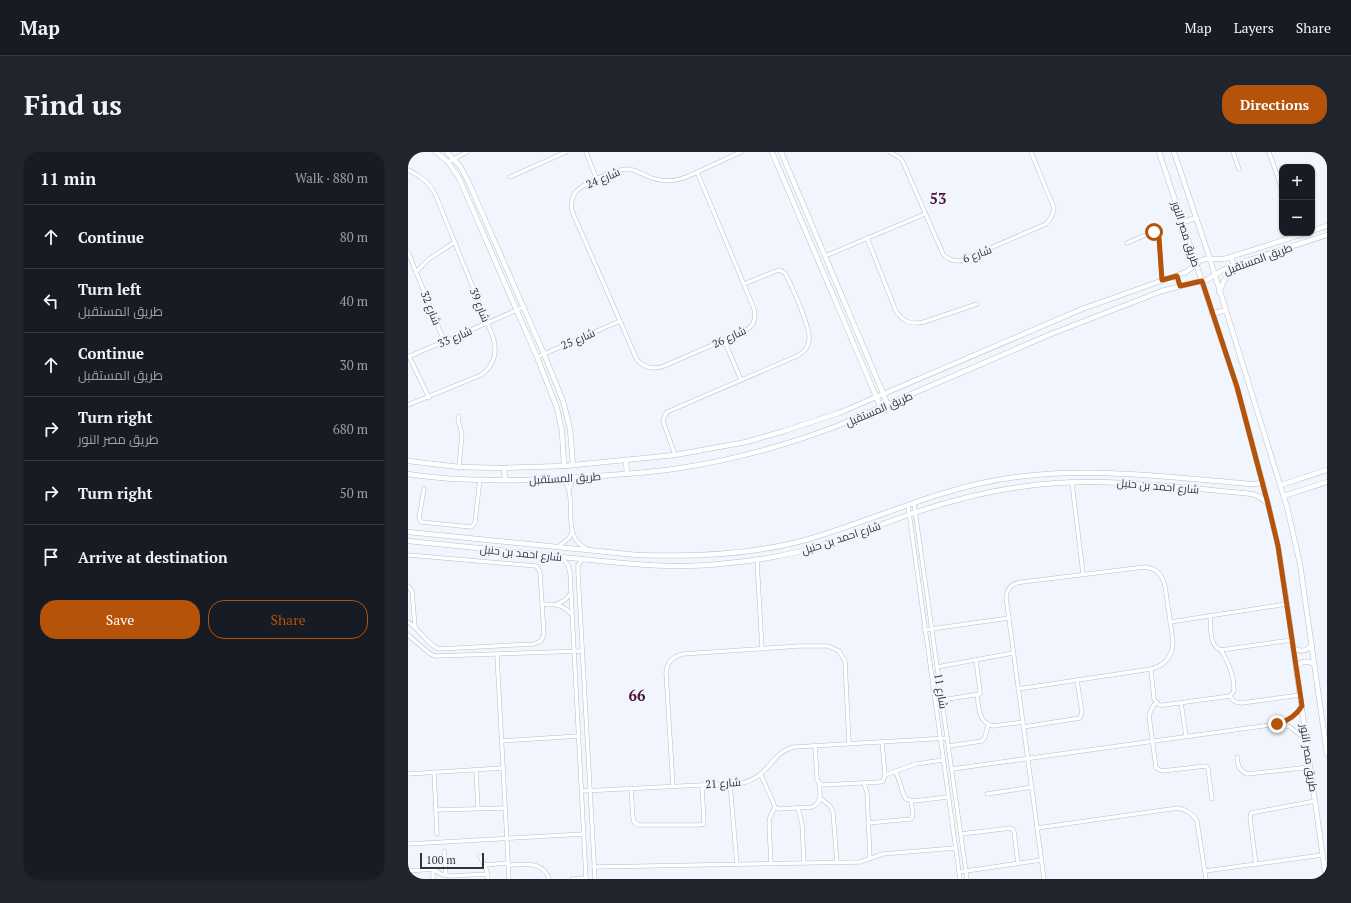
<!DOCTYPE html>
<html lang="en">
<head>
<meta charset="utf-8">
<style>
  body { margin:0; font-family:"PT Serif",Cairo,serif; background:#20242c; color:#f1f3f6 }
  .controls { position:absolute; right:12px; top:12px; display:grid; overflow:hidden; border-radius:8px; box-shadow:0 1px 3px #0004 }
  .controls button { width:36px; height:36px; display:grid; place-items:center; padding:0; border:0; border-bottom:1px solid #363941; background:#171b24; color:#f1f3f6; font:20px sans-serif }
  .scale { position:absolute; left:12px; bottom:10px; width:64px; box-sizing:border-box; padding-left:4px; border:2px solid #313437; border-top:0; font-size:11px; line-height:14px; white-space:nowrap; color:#313437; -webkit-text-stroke:3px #f1f6fe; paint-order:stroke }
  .stop { position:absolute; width:12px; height:12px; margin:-9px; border:3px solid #b45309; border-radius:50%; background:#fff }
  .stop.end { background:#b45309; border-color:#fff; box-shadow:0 1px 4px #0008 }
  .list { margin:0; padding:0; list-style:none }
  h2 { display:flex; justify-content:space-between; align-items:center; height:52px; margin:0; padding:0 16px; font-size:17px }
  h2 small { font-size:13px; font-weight:400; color:#9ea1a6 }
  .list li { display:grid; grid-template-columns:26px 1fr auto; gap:12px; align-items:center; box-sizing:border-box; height:64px; padding:0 16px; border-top:1px solid #363941 }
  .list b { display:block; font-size:15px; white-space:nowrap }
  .list p { margin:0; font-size:13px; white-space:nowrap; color:#9ea1a6 }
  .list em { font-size:13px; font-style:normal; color:#9ea1a6 }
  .actions { display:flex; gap:8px; padding:12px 16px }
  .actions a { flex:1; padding:9px 0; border:1px solid #b45309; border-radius:16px; text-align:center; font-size:14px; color:#b45309 }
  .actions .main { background:#b45309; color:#fff }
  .icon { flex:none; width:22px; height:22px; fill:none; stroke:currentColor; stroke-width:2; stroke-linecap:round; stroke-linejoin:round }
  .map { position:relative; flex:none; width:919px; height:727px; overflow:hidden; border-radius:16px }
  header { display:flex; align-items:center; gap:24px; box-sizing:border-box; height:56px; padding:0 20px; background:#171b24; border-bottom:1px solid #363941 }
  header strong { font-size:19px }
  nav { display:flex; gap:22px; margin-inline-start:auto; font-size:14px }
  .intro { display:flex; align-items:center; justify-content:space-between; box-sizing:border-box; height:96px; padding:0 24px }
  h1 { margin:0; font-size:28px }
  .button { padding:10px 18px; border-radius:16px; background:#b45309; color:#fff; font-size:14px; font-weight:700 }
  main { display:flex; gap:24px; padding:0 24px }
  aside { flex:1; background:#171b24; border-radius:16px; box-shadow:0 1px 3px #0004 }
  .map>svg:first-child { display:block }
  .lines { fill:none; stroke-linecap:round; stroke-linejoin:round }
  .minor-casing { stroke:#b8bec7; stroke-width:4.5 }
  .tertiary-casing { stroke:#b8bec7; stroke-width:5.5 }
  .minor { stroke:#fff; stroke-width:3.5 }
  .tertiary { stroke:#fff; stroke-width:4.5 }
  .route { stroke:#b45309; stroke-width:5 }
  .labels { text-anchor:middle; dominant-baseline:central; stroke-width:4; stroke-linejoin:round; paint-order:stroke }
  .street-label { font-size:11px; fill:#313437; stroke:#f1f6fe }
  .district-label { font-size:15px; font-weight:bold; fill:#4b1038; stroke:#f1f6fe }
</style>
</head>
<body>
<header>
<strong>Map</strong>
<nav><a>Map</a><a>Layers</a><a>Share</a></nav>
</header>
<div class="intro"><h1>Find us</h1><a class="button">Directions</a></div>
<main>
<aside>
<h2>11 min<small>Walk · 880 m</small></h2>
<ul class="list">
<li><svg class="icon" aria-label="ahead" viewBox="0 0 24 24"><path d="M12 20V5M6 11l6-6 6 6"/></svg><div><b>Continue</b></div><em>80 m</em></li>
<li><svg class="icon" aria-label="left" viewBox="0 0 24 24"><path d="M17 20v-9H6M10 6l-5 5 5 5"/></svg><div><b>Turn left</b><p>طريق المستقبل</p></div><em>40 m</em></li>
<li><svg class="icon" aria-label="ahead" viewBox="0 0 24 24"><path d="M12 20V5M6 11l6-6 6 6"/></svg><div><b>Continue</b><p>طريق المستقبل</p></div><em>30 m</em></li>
<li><svg class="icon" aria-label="right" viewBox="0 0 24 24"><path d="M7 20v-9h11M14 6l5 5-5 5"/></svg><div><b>Turn right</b><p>طريق مصر النور</p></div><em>680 m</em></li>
<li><svg class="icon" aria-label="right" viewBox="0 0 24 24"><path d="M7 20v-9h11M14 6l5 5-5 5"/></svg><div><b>Turn right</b></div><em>50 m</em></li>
<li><svg class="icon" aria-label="arrive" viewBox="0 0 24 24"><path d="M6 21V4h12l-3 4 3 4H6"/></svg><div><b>Arrive at destination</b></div></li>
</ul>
<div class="actions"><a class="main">Save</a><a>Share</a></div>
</aside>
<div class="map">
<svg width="919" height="727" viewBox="0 0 919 727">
  <rect width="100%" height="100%" fill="#f1f6fe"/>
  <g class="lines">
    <g class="minor-casing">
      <g id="minor">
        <polyline points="178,0 189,28"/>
        <path d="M482 0 492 6 495 10 535 102C540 107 544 109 552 109L638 72C643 67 645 63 646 56L623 0"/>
        <polyline points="825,0 831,17"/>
        <polyline points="861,0 874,37"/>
        <polyline points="40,10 59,0"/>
        <path d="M0 18C13 24 22 31 28 44L85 185C90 200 86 214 73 223L0 253"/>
        <path d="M289 20 345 154C349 164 347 173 337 179L256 214C246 218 237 216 229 208L164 59C163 53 163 47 167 41 173 32 208 17 219 17 226 17 232 21 239 24 254 31 268 30 283 23L333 0"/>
        <polyline points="102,25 158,0"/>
        <path d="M459 86 488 159C495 170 503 173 516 170L569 152"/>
        <path d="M719 91 742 81C747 80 749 82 751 86L754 129"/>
        <polyline points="0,100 36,189"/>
        <polyline points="417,104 517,62"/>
        <polyline points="8,120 21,107 47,90"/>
        <polyline points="316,188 333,228"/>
        <polyline points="1,204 21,246"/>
        <polyline points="0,205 116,155"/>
        <polyline points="129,205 212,169"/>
        <polyline points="51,264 50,268 54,282 51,315"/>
        <path d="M267 303 255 269 257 263 259 260 389 204C395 201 401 195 401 187 403 177 383 132 377 121L372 118 368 119 336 132"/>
        <path d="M155 327C169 344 157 371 168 388 171 392 176 395 180 398"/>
        <polyline points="664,331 675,422"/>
        <polyline points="16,337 11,366 13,370 63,375 67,371 72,327"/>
        <polyline points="161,337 166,326"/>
        <polyline points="506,351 559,727"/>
        <polyline points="500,353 552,727"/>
        <polyline points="150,395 161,386 164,380"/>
        <path d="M0 403 128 414 130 416 132 420 136 482 133 489 126 492 31 497C20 494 11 476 0 470"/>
        <polyline points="153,405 160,413 162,421 178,727"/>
        <polyline points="175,407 170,413 170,421 187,727"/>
        <polyline points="349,408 354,497"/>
        <polyline points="0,434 4,439 7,475"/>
        <path d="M134 452C146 452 155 452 163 462"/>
        <polyline points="149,452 157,448 162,442"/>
        <path d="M802 464C803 474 801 495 813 498L884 488"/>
        <polyline points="762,470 879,452"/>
        <polyline points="516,478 601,466"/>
        <polyline points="0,483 21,501 27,504 174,499"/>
        <polyline points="89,503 101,727"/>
        <polyline points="529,515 605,501"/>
        <path d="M743 517 746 547 751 553H756L822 544 826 539C826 523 821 512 813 498"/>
        <path d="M610 537 743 517C758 513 765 504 765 489L757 434C754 422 749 417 737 415L614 430C604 431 599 436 598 445L636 727"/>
        <path d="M569 543C571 556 570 570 585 574L615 570"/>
        <path d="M822 544C825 549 827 551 834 551L892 543"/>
        <polyline points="534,548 572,542 572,539 568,508"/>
        <polyline points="748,551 745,554 741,563 748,616 754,619 798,614 800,617 804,647"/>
        <polyline points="773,551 778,584"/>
        <polyline points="872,572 882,575 898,588"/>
        <polyline points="615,575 672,566 674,560 669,528"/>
        <polyline points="93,589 171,584"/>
        <polyline points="407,593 409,625 409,628 414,633 472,630 475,629 477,623 474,590"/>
        <polyline points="541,594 574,589 577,585 580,573"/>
        <path d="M829 605C830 614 831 618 839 622L902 615"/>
        <path d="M544 617 869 572C880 569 888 564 893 555"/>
        <polyline points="68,618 70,656"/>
        <path d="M487 619C493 629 493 640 498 647L506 649 540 645"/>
        <polyline points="26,620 29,682"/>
        <polyline points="0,622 95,616"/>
        <path d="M353 623 365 650 367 655 371 657 404 655C415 650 412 641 411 631"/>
        <polyline points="477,623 508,612 535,608"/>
        <polyline points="322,631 329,713"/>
        <polyline points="456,631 459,641 462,706"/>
        <path d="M265 634 258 521C259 510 264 505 275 502L392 494H420L431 499 437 509 441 591"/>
        <polyline points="223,636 225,666 226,670 230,673 291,673 296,672 294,633"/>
        <path d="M174 639 334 631C362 625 363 600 386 595L540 586"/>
        <polyline points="579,642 624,635"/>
        <polyline points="412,646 422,654 425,660 429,711"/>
        <polyline points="390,656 394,672 396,711"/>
        <polyline points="28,658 97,656"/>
        <polyline points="460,671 503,667 505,663 503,649"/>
        <path d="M629 676 770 656C779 658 784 661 789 669L798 727"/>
        <polyline points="553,682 603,676 606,679 610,711"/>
        <polyline points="0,692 176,682"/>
        <polyline points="36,699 38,723"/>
        <polyline points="72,704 79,719 80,727"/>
        <polyline points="363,712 361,671 362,665 367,655"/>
        <polyline points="76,713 100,711"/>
        <path d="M100 713C116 713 135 708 141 727"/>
        <polyline points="848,713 842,666 843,661 907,649"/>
        <polyline points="186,715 452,710 475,702 547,696"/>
        <polyline points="25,717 25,727"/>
        <polyline points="0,719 25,717 33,722 42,724 80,722"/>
        <polyline points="797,719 914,703"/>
        <polyline points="551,720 633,708"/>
        <polyline points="164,727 178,726"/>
      </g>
    </g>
    <g class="tertiary-casing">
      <g id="tertiary">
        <polyline points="28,0 40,10 51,26 129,205 149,256 154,279 156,314"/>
        <polyline points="39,0 52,14 61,31 136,202 155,249 162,277 165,313"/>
        <polyline points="364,0 473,256"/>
        <polyline points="373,0 480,253"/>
        <polyline points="751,0 829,235 860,352 870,394 879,452 918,727"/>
        <polyline points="766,0 802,107 879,355 892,412 919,602"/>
        <polyline points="775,70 788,66"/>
        <polyline points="904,79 919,74"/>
        <polyline points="811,140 816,129 826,113 823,105"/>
        <polyline points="804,162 817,158"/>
        <polyline points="0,309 51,315 96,316 156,314 267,303 338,290 376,279 431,261 674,157 778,120 792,109 797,107 816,107 898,81"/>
        <polyline points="218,309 219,322"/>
        <polyline points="96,316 97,328"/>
        <path d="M0 322C56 331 119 329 175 325 207 323 240 321 272 316 325 308 379 293 429 274L643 182 754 139 780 132 799 128 813 119 826 113 919 83"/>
        <polyline points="873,333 919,318"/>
        <polyline points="876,344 919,330"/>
        <path d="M0 380 229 403C286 405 345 403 401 387 459 370 515 344 574 331 664 311 754 325 844 332H848L855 330"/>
        <path d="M0 389C51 394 103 399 154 405 210 411 265 418 321 411 354 408 387 402 418 392 462 378 504 359 549 348 602 333 660 328 715 331 758 333 801 338 844 342 851 344 855 346 860 352"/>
        <path d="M885 496C892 500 898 500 904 493"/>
        <path d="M888 515C893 509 899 508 906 512"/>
      </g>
    </g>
    <use href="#minor" class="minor"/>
    <use href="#tertiary" class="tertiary"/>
  </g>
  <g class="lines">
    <path class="route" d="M746 80 749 82 751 86 754 128 769 124 772 134 794 129 829 235 860 352 870 394 894 554C888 564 880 569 869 572"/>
  </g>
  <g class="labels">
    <g class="street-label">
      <text transform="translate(195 26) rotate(-23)">شارع 24</text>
      <text transform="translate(778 82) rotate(72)">طريق مصر النور</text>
      <text transform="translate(569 102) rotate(-21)">شارع 6</text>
      <text transform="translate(850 107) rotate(-20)">طريق المستقبل</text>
      <text transform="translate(72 153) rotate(68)">شارع 39</text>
      <text transform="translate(23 156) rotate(68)">شارع 32</text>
      <text transform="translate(47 185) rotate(-23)">شارع 33</text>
      <text transform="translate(321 185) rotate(-25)">شارع 26</text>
      <text transform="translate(170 187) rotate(-23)">شارع 25</text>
      <text transform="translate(471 257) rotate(-23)">طريق المستقبل</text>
      <text transform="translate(157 326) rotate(-3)">طريق المستقبل</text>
      <text transform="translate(750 334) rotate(5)">شارع احمد بن حنبل</text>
      <text transform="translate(433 386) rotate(-18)">شارع احمد بن حنبل</text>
      <text transform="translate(113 401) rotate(6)">شارع احمد بن حنبل</text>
      <text transform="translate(533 539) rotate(81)">شارع 11</text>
      <text transform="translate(901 606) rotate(82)">طريق مصر النور</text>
      <text transform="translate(315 631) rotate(-4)">شارع 21</text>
    </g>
    <g class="district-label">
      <text x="530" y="46">53</text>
      <text x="229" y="543">66</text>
    </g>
  </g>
</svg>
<div class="controls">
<button>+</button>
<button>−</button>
</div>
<div class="scale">100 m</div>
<div class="stop" style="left:746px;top:80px"></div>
<div class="stop end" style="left:869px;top:572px"></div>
</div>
</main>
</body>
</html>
